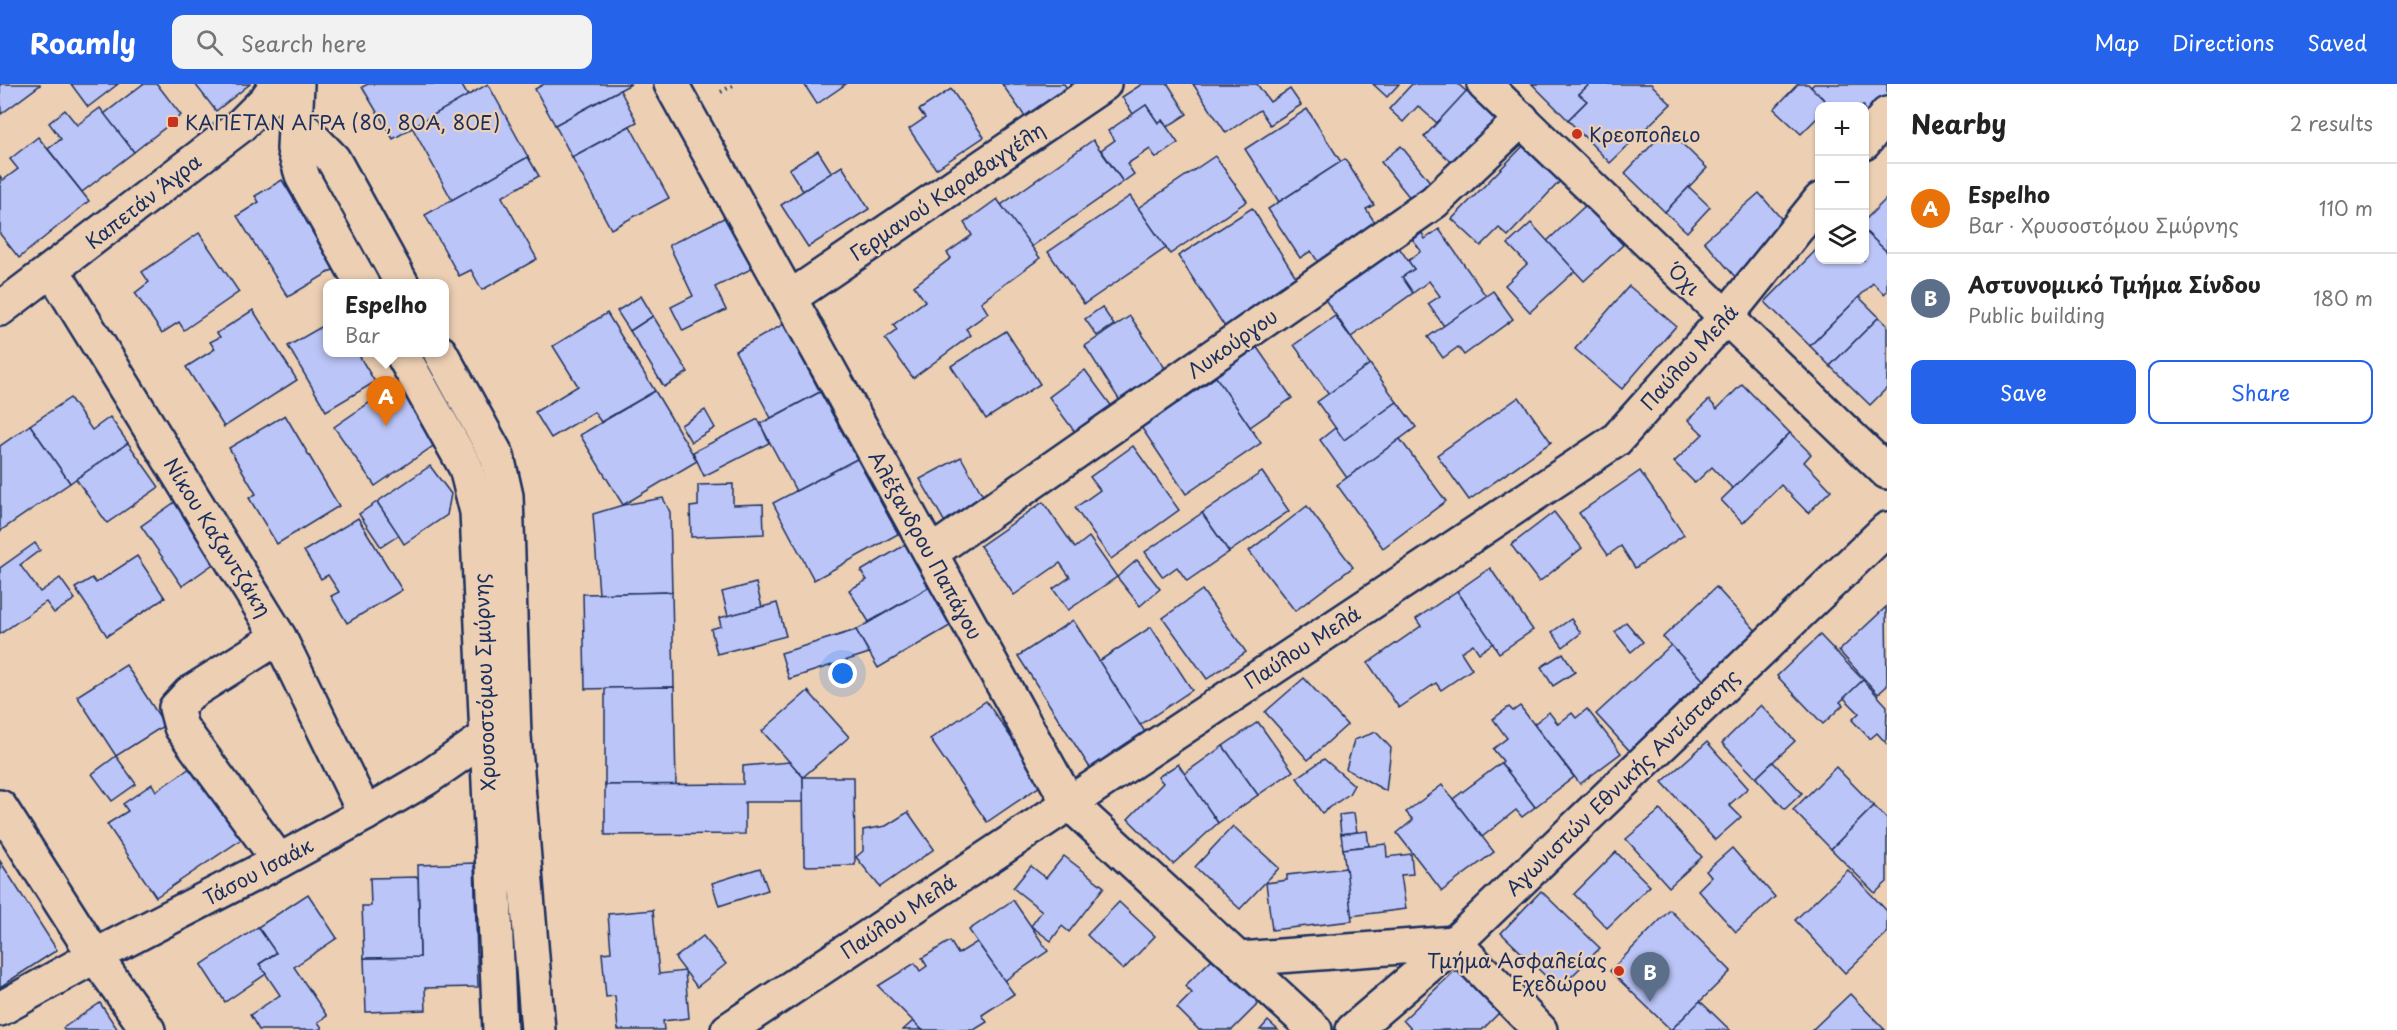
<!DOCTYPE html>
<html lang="en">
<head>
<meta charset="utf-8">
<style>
  body { margin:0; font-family:"Playpen Sans",sans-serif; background:#f2f2f2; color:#222 }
  .controls { position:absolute; right:18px; top:18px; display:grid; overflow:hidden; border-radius:12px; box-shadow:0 2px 4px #0004 }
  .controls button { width:54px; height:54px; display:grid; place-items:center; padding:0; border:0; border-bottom:2px solid #e0e0e0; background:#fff; color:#222; font:30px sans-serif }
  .you { position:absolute; left:843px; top:590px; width:21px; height:21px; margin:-15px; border:4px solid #fff; border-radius:50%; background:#1a73e8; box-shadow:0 0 0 9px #1a73e833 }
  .badge { display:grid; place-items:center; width:39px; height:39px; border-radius:50%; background:#2563eb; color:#fff; font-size:20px; font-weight:700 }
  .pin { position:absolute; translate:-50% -50px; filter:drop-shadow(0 2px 3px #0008) }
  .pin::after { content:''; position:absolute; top:32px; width:21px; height:18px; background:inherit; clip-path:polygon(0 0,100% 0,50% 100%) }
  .popup { position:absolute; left:323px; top:195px; width:126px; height:78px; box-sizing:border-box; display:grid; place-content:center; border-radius:12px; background:#fff; filter:drop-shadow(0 2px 4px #0005); font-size:20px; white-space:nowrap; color:#767676 }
  .popup b { font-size:22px; color:#222 }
  .popup::after { content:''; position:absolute; left:50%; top:100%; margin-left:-12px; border:12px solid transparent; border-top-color:#fff }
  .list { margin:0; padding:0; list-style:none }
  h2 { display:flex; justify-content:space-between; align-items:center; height:78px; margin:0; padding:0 24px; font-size:26px }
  h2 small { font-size:20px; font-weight:400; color:#767676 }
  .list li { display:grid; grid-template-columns:39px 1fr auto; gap:18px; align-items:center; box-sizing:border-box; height:90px; padding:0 24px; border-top:2px solid #e0e0e0 }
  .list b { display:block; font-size:22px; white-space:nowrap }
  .list p { margin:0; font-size:20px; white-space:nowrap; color:#767676 }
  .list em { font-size:20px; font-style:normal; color:#767676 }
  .actions { display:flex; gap:12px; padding:18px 24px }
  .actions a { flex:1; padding:14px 0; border:2px solid #2563eb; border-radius:12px; text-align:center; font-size:21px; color:#2563eb }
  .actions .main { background:#2563eb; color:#fff }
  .icon { flex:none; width:33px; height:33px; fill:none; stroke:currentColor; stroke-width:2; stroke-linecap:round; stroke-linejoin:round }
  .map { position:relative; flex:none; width:1887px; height:946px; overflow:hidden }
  header { display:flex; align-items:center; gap:36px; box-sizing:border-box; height:84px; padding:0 30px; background:#2563eb; color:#fff }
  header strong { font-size:28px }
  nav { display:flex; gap:33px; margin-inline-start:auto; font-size:21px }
  .search { width:420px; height:54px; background:#f2f2f2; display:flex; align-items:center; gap:15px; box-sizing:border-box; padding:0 21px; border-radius:12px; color:#767676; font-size:22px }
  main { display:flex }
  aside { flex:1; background:#fff }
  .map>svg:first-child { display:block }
  .building { fill:#bcc5f7; stroke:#1b2f5e; stroke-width:1.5 }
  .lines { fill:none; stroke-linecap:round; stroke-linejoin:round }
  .minor-casing { stroke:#1b2f5e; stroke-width:38 }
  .tertiary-casing { stroke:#1b2f5e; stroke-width:38 }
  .path { stroke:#1b2f5e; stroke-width:4; stroke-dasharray:1.5 4.5; stroke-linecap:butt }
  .minor { stroke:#edd0b4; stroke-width:33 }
  .tertiary { stroke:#edd0b4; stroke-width:33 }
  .poi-dot { fill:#c8321e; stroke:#edd0b4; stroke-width:2 }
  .labels { text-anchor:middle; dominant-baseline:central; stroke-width:4.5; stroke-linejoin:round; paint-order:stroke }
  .poi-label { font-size:20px; fill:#1b2f5e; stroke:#edd0b4; text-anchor:start }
  .street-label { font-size:20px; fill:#1b2f5e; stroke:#edd0b4 }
</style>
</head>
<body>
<header>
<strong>Roamly</strong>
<div class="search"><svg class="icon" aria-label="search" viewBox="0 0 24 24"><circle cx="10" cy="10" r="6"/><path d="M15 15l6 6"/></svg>Search here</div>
<nav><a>Map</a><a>Directions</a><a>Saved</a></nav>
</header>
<main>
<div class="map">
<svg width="1887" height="946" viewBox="0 0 1887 946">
  <rect width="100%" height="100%" fill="#edd0b4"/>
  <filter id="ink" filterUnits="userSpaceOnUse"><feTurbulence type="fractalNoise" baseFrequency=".0167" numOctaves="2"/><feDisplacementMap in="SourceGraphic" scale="12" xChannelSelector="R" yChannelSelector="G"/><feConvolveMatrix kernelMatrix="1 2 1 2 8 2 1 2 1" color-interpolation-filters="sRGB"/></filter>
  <g filter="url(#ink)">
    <g class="building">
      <polygon points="0,0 40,0 40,1 1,30"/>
      <polygon points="71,0 118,0 88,23"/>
      <polygon points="143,0 157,0 181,31 134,68 104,30"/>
      <polygon points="195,0 250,0 216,27"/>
      <polygon points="368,0 461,0 468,12 393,55 362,3"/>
      <polygon points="488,0 528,73 452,116 412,43"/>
      <polygon points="544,0 631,0 555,41 535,5"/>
      <polygon points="804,0 846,0 817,20"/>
      <polygon points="1002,0 1064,0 1068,5 1026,34"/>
      <polygon points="1142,0 1168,0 1187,30 1167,43 1162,36 1158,39 1146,21 1133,30 1122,13"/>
      <polygon points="1193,0 1257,0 1270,18 1290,5 1301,21 1270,41 1260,26 1226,49"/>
      <polygon points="1373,0 1399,0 1387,13"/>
      <polygon points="1412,0 1458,0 1467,8 1437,39 1418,22 1403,38 1389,25"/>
      <polygon points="1532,0 1590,0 1579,10 1587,17 1568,36"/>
      <polygon points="1590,0 1651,0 1671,20 1610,79 1568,36 1587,17 1579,10"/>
      <polygon points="1798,0 1808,0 1829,21 1820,22 1820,31 1801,50 1774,25"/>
      <polygon points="1814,0 1887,0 1887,12 1864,35 1864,22 1831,22 1811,3"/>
      <polygon points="1470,3 1503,33 1457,83 1424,53"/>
      <polygon points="951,5 984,53 936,85 909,45 925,34 919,26"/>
      <polygon points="620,6 637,38 572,73 555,41"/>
      <polygon points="1146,21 1158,39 1162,36 1178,59 1156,74 1150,65 1127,80 1134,90 1123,98 1101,66 1115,56 1108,47"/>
      <polygon points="100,24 134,68 82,108 48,65 61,55 49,39 65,26 77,41"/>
      <polygon points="1307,25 1341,78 1279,118 1245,65"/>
      <polygon points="630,42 669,114 611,145 572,73"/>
      <polygon points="1667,45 1707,84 1665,128 1625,89"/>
      <polygon points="38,53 89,117 19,174 0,150 0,92 3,96 18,85 10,75"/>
      <polygon points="1093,56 1123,98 1031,163 1001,121"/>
      <polygon points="1525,60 1562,95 1508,152 1499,144 1481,162 1452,135"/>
      <polygon points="1401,62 1431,99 1411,115 1381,78"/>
      <polygon points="818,67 832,89 803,107 789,85"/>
      <polygon points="1215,72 1247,117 1170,170 1138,124"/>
      <polygon points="528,73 539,92 502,113 537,175 482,206 471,186 459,192 425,131"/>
      <polygon points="1345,75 1374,121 1366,125 1382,149 1335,179 1329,170 1318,178 1311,167 1300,174 1268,125"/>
      <polygon points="842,82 869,125 808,163 781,121"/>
      <polygon points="282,96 336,184 288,213 237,132 259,118 255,112"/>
      <polygon points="1689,103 1710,123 1687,148 1665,128"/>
      <polygon points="1759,109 1791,146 1736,194 1704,157"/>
      <polygon points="1130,112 1166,164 1084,220 1048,168"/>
      <polygon points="1887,114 1887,168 1864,146 1864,137"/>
      <polygon points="997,115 1040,174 981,218 988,229 966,245 971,251 913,294 885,255 897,246 893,241 925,217 914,202 951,174 947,169 972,151 964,139"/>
      <polygon points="1586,121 1623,161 1584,197 1547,157"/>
      <polygon points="1252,124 1298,196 1225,243 1178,172"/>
      <polygon points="730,131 755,183 715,203 726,226 683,247 671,223 693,212 669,161"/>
      <polygon points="1531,139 1575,187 1530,228 1505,201 1527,180 1508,160"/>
      <polygon points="1439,145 1486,212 1444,242 1428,220 1440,212 1429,197 1413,209 1402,193 1414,185 1408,177 1421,167 1413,156 1422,149 1425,155"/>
      <polygon points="1864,146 1887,168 1887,207 1884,210 1873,199 1810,262 1765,218 1820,162 1820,176 1864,176"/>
      <polygon points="199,149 239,208 184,246 179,238 162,249 135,209 149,198 142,188"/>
      <polygon points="1393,155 1414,185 1402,193 1413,209 1351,253 1319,207"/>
      <polygon points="1629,202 1676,242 1622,305 1575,265"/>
      <polygon points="1493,207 1513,235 1464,271 1458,263 1443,274 1428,253"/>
      <polygon points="641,212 653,232 630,247 617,227"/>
      <polygon points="1859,213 1879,233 1830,282 1810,262"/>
      <polygon points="1102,223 1114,241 1097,252 1085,235"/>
      <polygon points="253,226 297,296 224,343 186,283 215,265 210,258 220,253 217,249"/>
      <polygon points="607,229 655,307 601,338 594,328 551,354 535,328 578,302 553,262"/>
      <polygon points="653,232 688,288 664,303 630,247"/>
      <polygon points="1130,232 1165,284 1120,317 1085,262"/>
      <polygon points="1335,232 1370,280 1329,310 1294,261"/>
      <polygon points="1879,233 1887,241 1887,304 1870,321 1830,282"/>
      <polygon points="328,239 328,268 357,268 375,298 326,327 288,262"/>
      <polygon points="784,240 820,308 771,334 735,267"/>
      <polygon points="1006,247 1040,300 986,335 951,282"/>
      <polygon points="1256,262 1292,314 1250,343 1214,291"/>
      <polygon points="1370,280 1397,318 1344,356 1317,318"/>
      <polygon points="1085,286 1116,328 1080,355 1049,313"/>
      <polygon points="1216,293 1261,359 1186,410 1137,337 1173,311 1178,319"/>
      <polygon points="398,299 439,358 375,402 334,343"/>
      <polygon points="1742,300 1790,349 1733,405 1712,383 1695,399 1674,378 1703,350 1688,336 1709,316 1717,325"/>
      <polygon points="655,307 697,377 623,421 580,351"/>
      <polygon points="820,308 857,375 796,407 760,340"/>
      <polygon points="1519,313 1551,358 1469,416 1437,371"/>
      <polygon points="70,314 92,346 110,333 128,359 70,399 30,341"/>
      <polygon points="1397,318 1416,343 1347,394 1320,356 1335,344 1344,356"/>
      <polygon points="705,326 715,344 691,358 681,341"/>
      <polygon points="285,331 339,422 277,460 249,414 256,410 229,364"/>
      <polygon points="758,335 769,359 704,392 693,368"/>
      <polygon points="30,341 70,399 0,447 0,362"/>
      <polygon points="1790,349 1811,370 1804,378 1831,406 1808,429 1781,401 1743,439 1721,416"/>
      <polygon points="1400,355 1446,417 1383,464 1337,401"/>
      <polygon points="128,359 159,403 107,439 76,395"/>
      <polygon points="1133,362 1179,426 1111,475 1075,424 1100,406 1090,393"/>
      <polygon points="961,373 987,419 947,442 920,395"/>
      <polygon points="857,375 898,450 814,496 773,419"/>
      <polygon points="430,382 451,410 447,431 404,460 377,418"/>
      <polygon points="1640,387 1684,451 1635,484 1621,462 1608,471 1579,429"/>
      <polygon points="1262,388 1289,427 1229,468 1202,429"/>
      <polygon points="733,400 733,421 763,420 764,450 691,453 690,423 698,422 698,401"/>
      <polygon points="182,413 223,473 182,502 141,442"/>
      <polygon points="663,414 670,428 672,508 599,510 593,430 623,421"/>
      <polygon points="377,418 399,451 381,463 359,430"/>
      <polygon points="1043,418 1075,464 1089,453 1117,493 1068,526 1053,505 1070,493 1060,479 1014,511 980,462"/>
      <polygon points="1307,422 1353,483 1295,527 1249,467"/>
      <polygon points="1554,428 1582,464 1539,498 1511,461"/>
      <polygon points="1202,429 1229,468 1187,497 1177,483 1163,493 1145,468"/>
      <polygon points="358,434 402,506 347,539 331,512 339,508 328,491 321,495 304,467"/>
      <polygon points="35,459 40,466 20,481 40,508 60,494 75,515 54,529 46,518 0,550 0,484"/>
      <polygon points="908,459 933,501 869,538 849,506 867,496 861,487"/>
      <polygon points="137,472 165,514 107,552 75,504 92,494 96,499"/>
      <polygon points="1137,476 1160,505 1140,522 1117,493"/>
      <polygon points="1490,484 1533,546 1499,569 1457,507"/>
      <polygon points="756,499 762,523 728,532 722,508"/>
      <polygon points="933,501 955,539 878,584 856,546"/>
      <polygon points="1716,503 1759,550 1706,599 1663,553"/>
      <polygon points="1202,506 1246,568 1207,595 1163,534"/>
      <polygon points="1457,507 1493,559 1479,569 1473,560 1461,568 1472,585 1441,606 1436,599 1399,624 1368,579 1421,542 1416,535"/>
      <polygon points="672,508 674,603 585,605 583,510"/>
      <polygon points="777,519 786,552 717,570 711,545 721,542 719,534"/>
      <polygon points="1886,523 1887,602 1878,610 1839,567"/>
      <polygon points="1571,535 1581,549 1563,563 1552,548"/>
      <polygon points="1073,536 1147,651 1092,687 1018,572"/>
      <polygon points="1626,538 1643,558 1631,568 1615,548"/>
      <polygon points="1151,543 1192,606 1140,641 1099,577"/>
      <polygon points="856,546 869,569 789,595 781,569"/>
      <polygon points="1820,551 1863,596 1840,618 1843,621 1823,640 1777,592"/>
      <polygon points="1671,561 1706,599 1639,677 1596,630"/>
      <polygon points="1563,569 1575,588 1553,602 1541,583"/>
      <polygon points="126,581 165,641 116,672 77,612"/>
      <polygon points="1304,594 1347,641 1308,676 1265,628"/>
      <polygon points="1863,596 1887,622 1886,659 1877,649 1870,655 1852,636 1859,629 1844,614"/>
      <polygon points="674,603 676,701 605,701 605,604"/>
      <polygon points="808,607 849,653 803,693 762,647"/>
      <polygon points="986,617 1043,700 987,738 930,655"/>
      <polygon points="1761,621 1795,657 1756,694 1722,659"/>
      <polygon points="1520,622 1574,693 1535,723 1501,679 1503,677 1493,665 1507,654 1493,635 1509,623 1513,627"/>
      <polygon points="1587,625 1621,669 1580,700 1534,640 1549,628 1558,640 1572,629 1576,634"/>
      <polygon points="1258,638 1293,687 1258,711 1223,662"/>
      <polygon points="1376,648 1391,664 1386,707 1346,685 1354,656"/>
      <polygon points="1707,658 1748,704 1729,721 1741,733 1715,756 1662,698"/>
      <polygon points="1223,662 1258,711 1218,739 1184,690"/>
      <polygon points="116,672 136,700 112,717 92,690"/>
      <polygon points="1324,675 1354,701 1349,710 1322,729 1297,694"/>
      <polygon points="790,678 803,693 804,718 745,718 745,750 605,751 605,701 743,700 743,682"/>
      <polygon points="1773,678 1802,709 1785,725 1756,694"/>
      <polygon points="1501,679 1535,723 1522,733 1516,726 1482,753 1453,715"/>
      <polygon points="196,680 245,753 156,813 107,740 128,727 123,720 152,700 156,707"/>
      <polygon points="1178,680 1218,739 1173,780 1128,735 1163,699 1158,693"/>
      <polygon points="1836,683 1874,722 1831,765 1793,726"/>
      <polygon points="803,693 854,693 855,781 804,782"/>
      <polygon points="1442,701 1494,768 1442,807 1397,749 1413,736 1406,728"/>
      <polygon points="1874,722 1887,735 1887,798 1875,809 1831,765"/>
      <polygon points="1660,726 1702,773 1669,803 1626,755"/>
      <polygon points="908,728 934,765 880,803 856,773 863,767 863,746 886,742"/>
      <polygon points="1354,729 1357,748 1341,750 1339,731"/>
      <polygon points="1233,742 1279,784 1240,825 1195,783"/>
      <polygon points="1367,747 1369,762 1343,765 1341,750"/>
      <polygon points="1386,760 1387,773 1411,770 1413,790 1401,791 1406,825 1351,832 1343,765"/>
      <polygon points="1732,764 1775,813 1736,848 1698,806 1711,793 1706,787"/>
      <polygon points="1616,768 1650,802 1607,844 1574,810"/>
      <polygon points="1064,772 1104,803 1069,848 1062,842 1051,857 1031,842 1042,827 1013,804 1031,782 1046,794"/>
      <polygon points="0,777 57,866 0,903"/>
      <polygon points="474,779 478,903 425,904 426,926 366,928 364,874 420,873 418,781"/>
      <polygon points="760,784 768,806 719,822 712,799"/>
      <polygon points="1346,784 1352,837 1272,846 1266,799 1287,796 1287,791"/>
      <polygon points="1848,786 1887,827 1887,849 1845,889 1795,836"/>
      <polygon points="418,793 420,873 364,874 362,822 371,822 370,794"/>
      <polygon points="1541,807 1600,864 1559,905 1501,849"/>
      <polygon points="308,810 337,854 294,883 327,932 318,938 322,944 318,946 259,946 250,931 280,911 259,880 276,869 258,843"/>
      <polygon points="1013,816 1048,867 1004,897 969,846"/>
      <polygon points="1119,818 1155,852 1123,886 1087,851"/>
      <polygon points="653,826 659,890 685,887 689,934 663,937 664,946 618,946 615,912 606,913 602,869 611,868 608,830"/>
      <polygon points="1670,826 1731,887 1671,946 1610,887"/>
      <polygon points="258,843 276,869 259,880 266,890 225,918 201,881"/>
      <polygon points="703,852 726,880 697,903 675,874"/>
      <polygon points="950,857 958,870 977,858 1014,910 982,931 987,938 974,946 922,946 878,902 915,879 920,887 927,882 922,874"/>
      <polygon points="1217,870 1262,916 1232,946 1199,946 1177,924 1192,909 1185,902"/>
      <polygon points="1461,881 1503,925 1482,946 1412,946 1403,936"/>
      <polygon points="1850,910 1885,946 1812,946"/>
      <polygon points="1700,917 1730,946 1671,946"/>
      <polygon points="100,919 118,946 64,946 63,944"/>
      <polygon points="913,937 922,946 903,946"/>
      <polygon points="1268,937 1278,946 1260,946"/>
    </g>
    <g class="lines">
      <g class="minor-casing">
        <g id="minor">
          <polyline points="671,0 1068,718 1315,946"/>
          <polyline points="1864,59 1887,30"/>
          <polyline points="53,187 279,553 365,730"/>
          <polyline points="791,213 1104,0"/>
          <polyline points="0,225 239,43 266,16 277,0"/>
          <polyline points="931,469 1434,118 1522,35"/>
          <polyline points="0,723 95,872 148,946"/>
          <polyline points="279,777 181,643 176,624 190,609 279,553"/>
          <polyline points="1455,859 1540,946"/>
          <polyline points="1240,875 1455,859"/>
          <polyline points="0,925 95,872 279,777 365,730 427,694 486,653 512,652"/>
          <polyline points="728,946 1616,356 1725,234 1820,116"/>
          <polyline points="1353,946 1455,859 1887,445"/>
        </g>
      </g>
      <g class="tertiary-casing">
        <g id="tertiary">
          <polyline points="297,0 294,65 303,94 362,200"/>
          <polyline points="1484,0 1887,388"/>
          <polyline points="296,37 333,75 402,200"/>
          <polyline points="401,268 466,384 477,428 500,946"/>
          <polyline points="440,268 497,372 506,412 514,652 538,946"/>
        </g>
      </g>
      <polyline class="path" points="721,8 735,0"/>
      <use href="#minor" class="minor"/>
      <use href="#tertiary" class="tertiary"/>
    </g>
  </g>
  <g class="poi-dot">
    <rect x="167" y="32" width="12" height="12" rx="3"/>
    <circle cx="1577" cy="50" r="6"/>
    <circle cx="1619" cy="887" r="6"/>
  </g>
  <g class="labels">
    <g class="poi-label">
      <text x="185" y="38">ΚΑΠΕΤΑΝ ΑΓΡΑ (80, 80Α, 80Ε)</text>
      <text x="1589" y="50">Κρεοπολειο</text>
      <text x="1607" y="876" text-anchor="end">Τμήμα Ασφαλείας<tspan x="1607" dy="23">Εχεδώρου</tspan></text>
    </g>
    <g class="street-label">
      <text transform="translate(947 107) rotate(-34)">Γερμανού Καραβαγγέλη</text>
      <text transform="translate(143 117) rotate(-38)">Καπετάν Άγρα</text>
      <text transform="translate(1685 195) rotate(44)">Όχι</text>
      <text transform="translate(1232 259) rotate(-35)">Λυκούργου</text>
      <text transform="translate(1689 273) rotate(-48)">Παύλου Μελά</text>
      <text transform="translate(218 453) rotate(58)">Νίκου Καζαντζάκη</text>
      <text transform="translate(926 461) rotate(61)">Αλέξανδρου Παπάγου</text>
      <text transform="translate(1302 563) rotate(-33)">Παύλου Μελά</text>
      <text transform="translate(484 598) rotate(-92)">Χρυσοστόμου Σμύρνης</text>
      <text transform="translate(1622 698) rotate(-44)">Αγωνιστών Εθνικής Αντίστασης</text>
      <text transform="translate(258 787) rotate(-28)">Τάσου Ισαάκ</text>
      <text transform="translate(898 832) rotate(-34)">Παύλου Μελά</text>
    </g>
  </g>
</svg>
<div class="controls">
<button>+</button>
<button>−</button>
<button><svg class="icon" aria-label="layers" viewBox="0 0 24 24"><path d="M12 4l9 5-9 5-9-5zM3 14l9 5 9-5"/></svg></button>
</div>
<div class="you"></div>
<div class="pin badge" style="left:386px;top:342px;background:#e8710a">A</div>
<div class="popup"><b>Espelho</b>Bar</div>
<div class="pin badge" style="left:1650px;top:918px;background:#5c6f8a">B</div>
</div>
<aside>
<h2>Nearby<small>2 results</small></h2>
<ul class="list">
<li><span class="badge" style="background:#e8710a">A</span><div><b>Espelho</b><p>Bar · Χρυσοστόμου Σμύρνης</p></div><em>110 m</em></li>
<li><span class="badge" style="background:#5c6f8a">B</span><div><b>Αστυνομικό Τμήμα Σίνδου</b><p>Public building</p></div><em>180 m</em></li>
</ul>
<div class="actions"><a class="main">Save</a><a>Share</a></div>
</aside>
</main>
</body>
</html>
